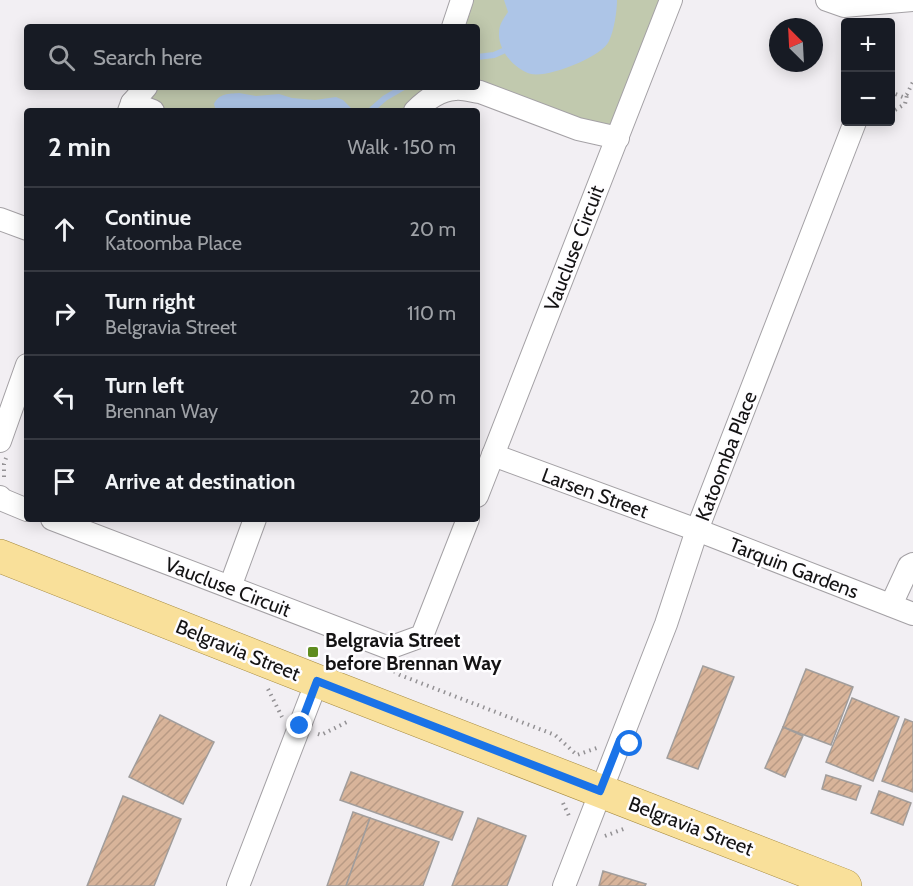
<!DOCTYPE html>
<html lang="en">
<head>
<meta charset="utf-8">
<style>
  body { margin:0; font-family:Cabin,sans-serif; background:#20242c; color:#f1f3f6 }
  .controls { position:absolute; right:18px; top:18px; display:grid; overflow:hidden; border-radius:6px; box-shadow:0 3px 15px #0003 }
  .controls button { width:54px; height:54px; display:grid; place-items:center; padding:0; border:0; border-bottom:2px solid #363941; background:#171b24; color:#f1f3f6; font:30px sans-serif }
  .compass { position:absolute; left:769px; top:18px; width:54px; height:54px; border-radius:50%; background:#171b24; box-shadow:0 3px 15px #0003; rotate:336deg }
  .stop { position:absolute; width:18px; height:18px; margin:-14px; border:4px solid #1a73e8; border-radius:50%; background:#fff }
  .stop.end { background:#1a73e8; border-color:#fff; box-shadow:0 2px 6px #0008 }
  .list { margin:0; padding:0; list-style:none }
  h2 { display:flex; justify-content:space-between; align-items:center; height:78px; margin:0; padding:0 24px; font-size:26px }
  h2 small { font-size:20px; font-weight:400; color:#9ea1a6 }
  .list li { display:grid; grid-template-columns:39px 1fr auto; gap:18px; align-items:center; box-sizing:border-box; height:84px; padding:0 24px; border-top:2px solid #363941 }
  .list b { display:block; font-size:22px; white-space:nowrap }
  .list p { margin:0; font-size:20px; white-space:nowrap; color:#9ea1a6 }
  .list em { font-size:20px; font-style:normal; color:#9ea1a6 }
  .icon { flex:none; width:33px; height:33px; fill:none; stroke:currentColor; stroke-width:2; stroke-linecap:round; stroke-linejoin:round }
  .map { position:relative; flex:none; width:913px; height:886px; overflow:hidden }
  .search { position:absolute; background:#171b24; box-shadow:0 3px 15px #0003; left:24px; top:24px; width:456px; height:66px; display:flex; align-items:center; gap:15px; box-sizing:border-box; padding:0 21px; border-radius:6px; color:#9ea1a6; font-size:22px }
  .panel { position:absolute; background:#171b24; box-shadow:0 3px 15px #0003; left:24px; top:108px; width:456px; height:414px; border-radius:6px }
  .map>svg:first-child { display:block }
  .green { fill:#c1c9ae }
  .water { fill:#adc5e7 }
  .lines { fill:none; stroke-linecap:round; stroke-linejoin:round }
  .stream { stroke:#adc5e7; stroke-width:6 }
  .building { fill:url(#building-hatch); stroke:#a19d9b; stroke-width:1.5 }
  .minor-casing { stroke:#a4a1a5; stroke-width:24 }
  .primary-casing { stroke:#a68b40; stroke-width:34 }
  .path { stroke:#939194; stroke-width:4; stroke-dasharray:1.5 4.5; stroke-linecap:butt }
  .minor { stroke:#fff; stroke-width:22 }
  .primary { stroke:#f9e09a; stroke-width:33 }
  .route { stroke:#1a73e8; stroke-width:8 }
  .poi-dot { fill:#5f8c1f; stroke:#fefdff; stroke-width:2 }
  .labels { text-anchor:middle; dominant-baseline:central; stroke-width:5; stroke-linejoin:round; paint-order:stroke }
  .street-label { font-size:20px; fill:#141314; stroke:#fefdff }
  .poi-label { font-size:20px; font-weight:bold; fill:#141314; stroke:#fefdff; text-anchor:start }
</style>
</head>
<body>
<div class="map">
<svg width="913" height="886" viewBox="0 0 913 886">
  <defs>
    <pattern id="building-hatch" width="6" height="6" patternUnits="userSpaceOnUse" patternTransform="scale(1.5)"><rect width="6" height="6" fill="#d8b49a"/><path d="M-1 1l2-2M0 6l6-6M5 7l2-2" fill="none" stroke="#b89a84"/></pattern>
  </defs>
  <rect width="100%" height="100%" fill="#f2eff3"/>
  <polygon class="green" points="462,0 671,0 618,138 480,92 415,111 153,111 146,87 477,87 477,27 450,27"/>
  <g class="water">
    <path d="M504 0H617C617 11 614 31 609 41 602 57 548 78 531 74 514 69 498 50 499 33 499 24 504 18 508 12Z"/>
    <path d="M239 93 256 96 279 94 292 98 315 100 336 97 343 100 354 111H216L214 104C219 93 229 94 239 93Z"/>
  </g>
  <g class="lines">
    <g class="stream">
      <polyline points="477,57 494,55 503,51"/>
      <polyline points="370,111 385,98 404,87"/>
    </g>
  </g>
  <g class="building">
    <polygon points="703,666 734,677 698,769 667,758"/>
    <polygon points="806,669 853,687 831,745 783,727"/>
    <polygon points="852,698 899,717 873,781 826,762"/>
    <polygon points="160,715 214,742 183,804 129,777"/>
    <polygon points="905,719 913,722 913,792 882,781"/>
    <polygon points="783,727 803,736 785,777 765,768"/>
    <polygon points="351,772 463,812 452,840 340,800"/>
    <polygon points="826,775 861,786 856,800 822,789"/>
    <polygon points="879,791 911,803 903,825 871,813"/>
    <polygon points="123,796 181,819 154,886 87,886"/>
    <polygon points="353,812 370,818 346,886 327,886"/>
    <polygon points="370,818 439,842 423,886 346,886"/>
    <polygon points="478,818 526,836 507,886 452,886"/>
    <polygon points="603,871 646,884 645,886 599,886"/>
  </g>
  <g class="lines">
    <g class="minor-casing">
      <g id="minor">
        <polyline points="827,0 844,6 913,0"/>
        <polyline points="453,27 462,0"/>
        <polyline points="132,103 153,111"/>
        <polyline points="129,111 132,103 146,87"/>
        <path d="M415 111C425 101 439 90 455 89 463 88 472 91 480 92L578 129 618 138"/>
        <polyline points="0,219 27,229"/>
        <polyline points="0,441 27,365"/>
        <polyline points="493,455 697,530 913,614"/>
        <polyline points="477,496 671,0"/>
        <polyline points="0,497 3,500 27,510"/>
        <polyline points="52,519 389,648 422,636 468,519"/>
        <polyline points="230,587 255,519"/>
        <polyline points="891,605 909,566 913,564"/>
        <polyline points="238,886 317,681"/>
        <polyline points="564,886 666,624 697,530 855,122"/>
      </g>
    </g>
    <g class="primary-casing">
      <polyline id="primary" points="0,556 317,681 845,886"/>
    </g>
    <g class="path">
      <polyline points="890,92 903,97 907,94 913,82"/>
      <polyline points="890,113 905,104 907,95"/>
      <polyline points="4,477 4,464 6,458"/>
      <polyline points="389,668 400,675 555,735 577,755 597,748"/>
      <polyline points="268,689 282,717"/>
      <polyline points="318,734 321,735 349,721"/>
      <polyline points="563,803 570,818"/>
      <polyline points="605,836 626,828"/>
    </g>
    <use href="#minor" class="minor"/>
    <use href="#primary" class="primary"/>
  </g>
  <g class="lines">
    <polyline class="route" points="300,726 317,681 600,791 620,740 630,744"/>
  </g>
  <rect class="poi-dot" x="307" y="646" width="12" height="12" rx="3"/>
  <g class="labels">
    <g class="street-label">
      <text transform="translate(574 248) rotate(-69)">Vaucluse Circuit</text>
      <text transform="translate(726 456) rotate(-69)">Katoomba Place</text>
      <text transform="translate(595 493) rotate(20)">Larsen Street</text>
      <text transform="translate(794 568) rotate(21)">Tarquin Gardens</text>
      <text transform="translate(228 587) rotate(21)">Vaucluse Circuit</text>
      <text transform="translate(238 650) rotate(22)">Belgravia Street</text>
      <text transform="translate(691 826) rotate(21)">Belgravia Street</text>
    </g>
    <g class="poi-label">
      <text x="325" y="640">Belgravia Street<tspan x="325" dy="23">before Brennan Way</tspan></text>
    </g>
  </g>
</svg>
<div class="controls">
<button>+</button>
<button>−</button>
</div>
<svg class="compass" viewBox="-18 -18 36 36"><path d="M0-13l5 13h-10z" fill="#e53935"/><path d="M0 13l5-13h-10z" fill="#9ea1a6"/></svg>
<div class="stop" style="left:630px;top:744px"></div>
<div class="stop end" style="left:300px;top:726px"></div>
<div class="search"><svg class="icon" aria-label="search" viewBox="0 0 24 24"><circle cx="10" cy="10" r="6"/><path d="M15 15l6 6"/></svg>Search here</div>
<section class="panel">
<h2>2 min<small>Walk · 150 m</small></h2>
<ul class="list">
<li><svg class="icon" aria-label="ahead" viewBox="0 0 24 24"><path d="M12 20V5M6 11l6-6 6 6"/></svg><div><b>Continue</b><p>Katoomba Place</p></div><em>20 m</em></li>
<li><svg class="icon" aria-label="right" viewBox="0 0 24 24"><path d="M7 20v-9h11M14 6l5 5-5 5"/></svg><div><b>Turn right</b><p>Belgravia Street</p></div><em>110 m</em></li>
<li><svg class="icon" aria-label="left" viewBox="0 0 24 24"><path d="M17 20v-9H6M10 6l-5 5 5 5"/></svg><div><b>Turn left</b><p>Brennan Way</p></div><em>20 m</em></li>
<li><svg class="icon" aria-label="arrive" viewBox="0 0 24 24"><path d="M6 21V4h12l-3 4 3 4H6"/></svg><div><b>Arrive at destination</b></div></li>
</ul>
</section>
</div>
</body>
</html>
